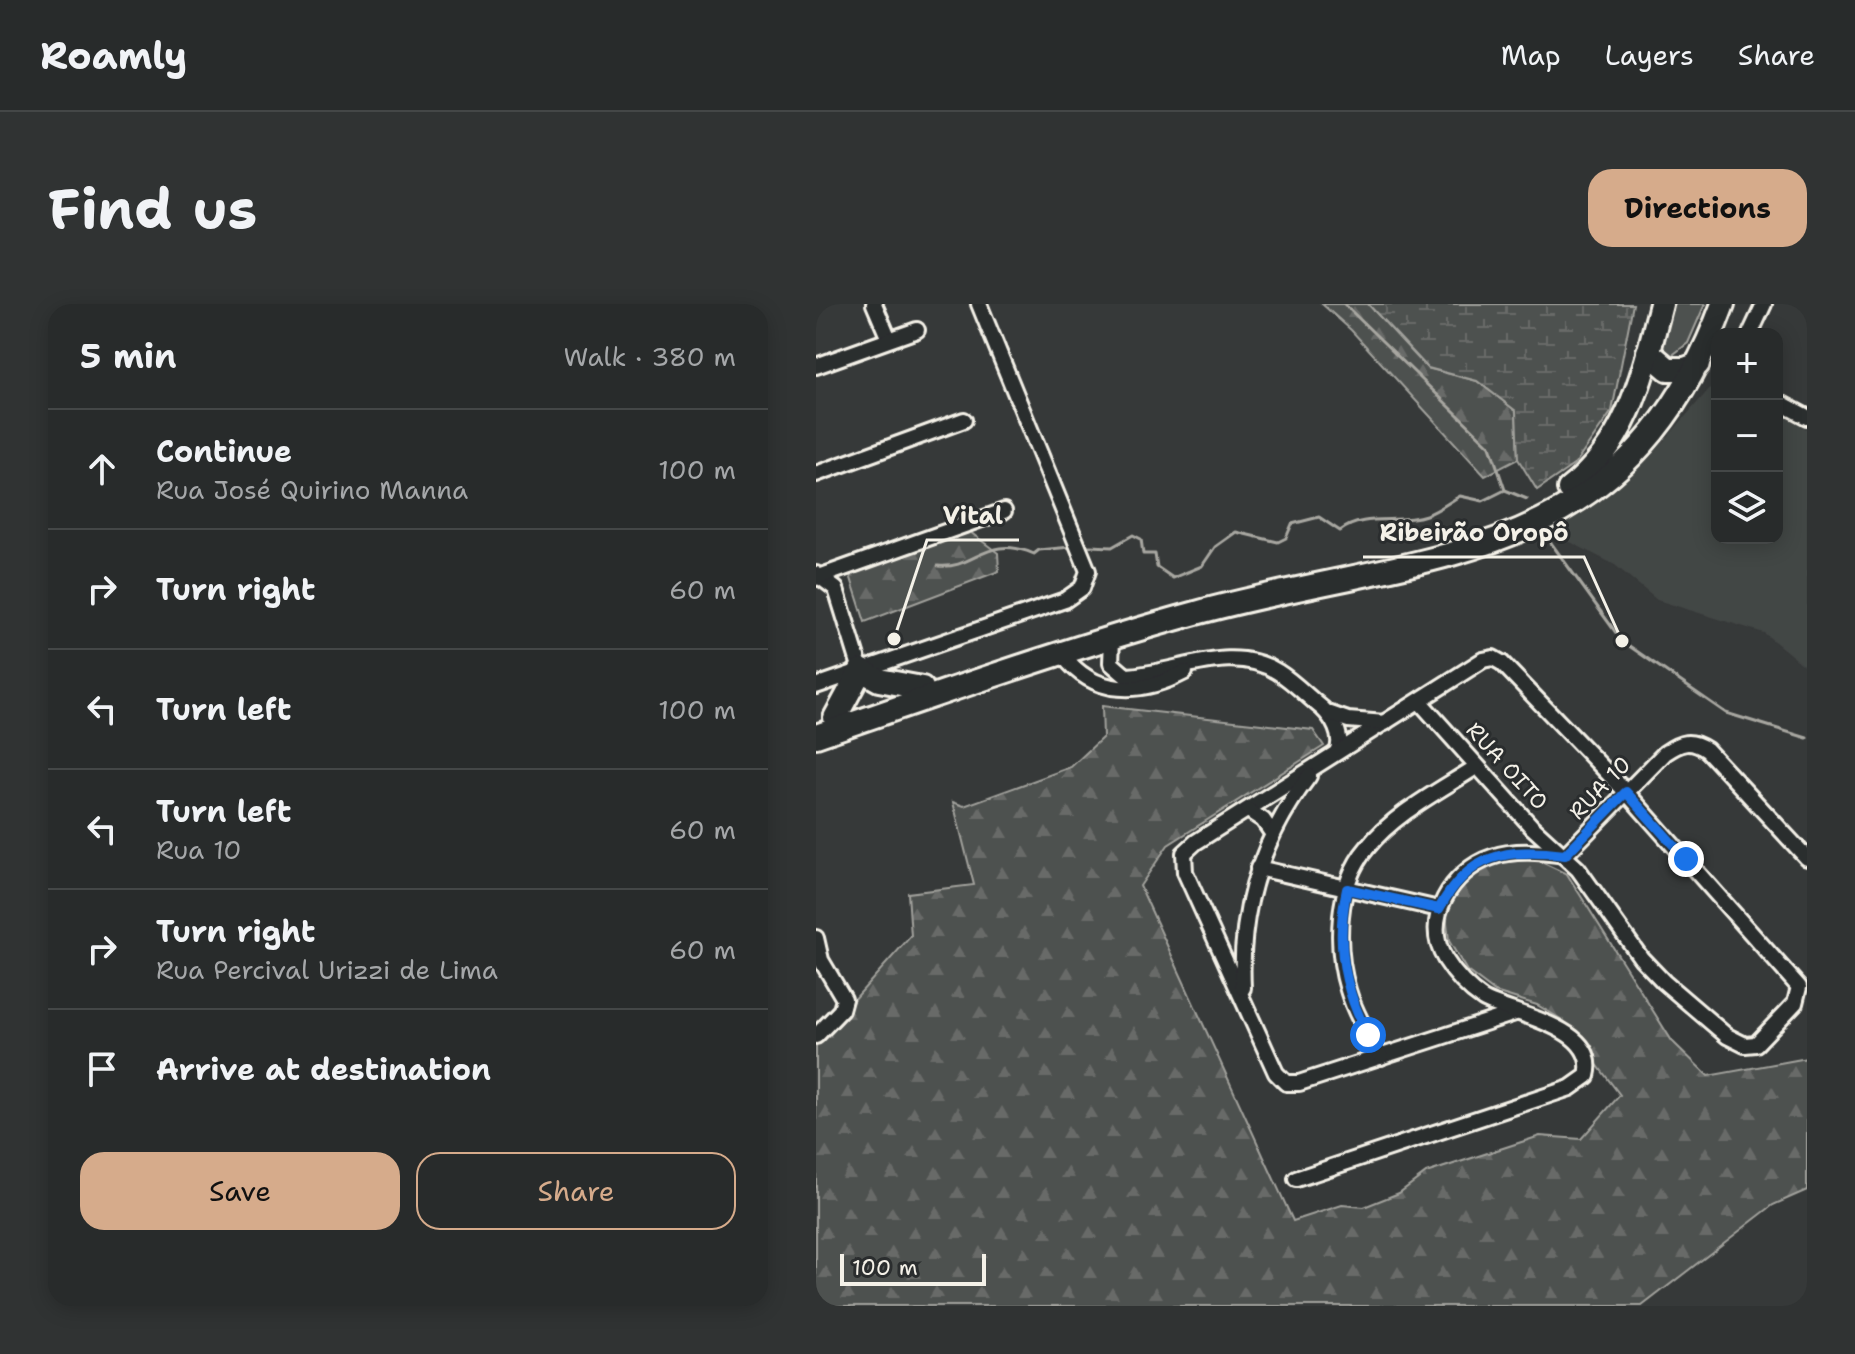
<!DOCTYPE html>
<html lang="en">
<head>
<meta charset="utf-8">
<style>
  body { margin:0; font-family:"Shantell Sans",sans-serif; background:#303333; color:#f1f3f6 }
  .controls { position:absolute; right:24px; top:24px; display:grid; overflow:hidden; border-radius:16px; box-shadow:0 4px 20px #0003 }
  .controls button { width:72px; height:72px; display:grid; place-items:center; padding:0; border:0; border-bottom:2px solid #444747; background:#282b2b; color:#f1f3f6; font:40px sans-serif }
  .scale { position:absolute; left:24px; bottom:20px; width:146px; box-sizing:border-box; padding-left:8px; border:4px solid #f4f1e8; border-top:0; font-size:22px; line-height:28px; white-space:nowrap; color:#f4f1e8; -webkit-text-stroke:6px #2a2d2e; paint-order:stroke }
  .stop { position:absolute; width:24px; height:24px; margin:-18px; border:6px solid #1a73e8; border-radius:50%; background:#fff }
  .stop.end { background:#1a73e8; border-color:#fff; box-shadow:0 2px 8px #0008 }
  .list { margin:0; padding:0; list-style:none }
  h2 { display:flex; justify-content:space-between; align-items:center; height:104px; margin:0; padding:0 32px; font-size:34px }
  h2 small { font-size:26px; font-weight:400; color:#a5a7a9 }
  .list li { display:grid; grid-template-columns:52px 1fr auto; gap:24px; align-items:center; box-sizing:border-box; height:120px; padding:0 32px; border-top:2px solid #444747 }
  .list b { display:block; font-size:30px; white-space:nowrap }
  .list p { margin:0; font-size:26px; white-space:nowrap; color:#a5a7a9 }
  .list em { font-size:26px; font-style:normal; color:#a5a7a9 }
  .actions { display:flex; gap:16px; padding:24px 32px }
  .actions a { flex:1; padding:18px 0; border:2px solid #d6ab8b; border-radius:24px; text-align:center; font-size:28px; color:#d6ab8b }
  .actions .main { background:#d6ab8b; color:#111 }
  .icon { flex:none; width:44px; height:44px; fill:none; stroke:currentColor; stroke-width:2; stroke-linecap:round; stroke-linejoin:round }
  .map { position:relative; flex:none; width:991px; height:1002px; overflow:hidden; border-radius:24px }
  header { display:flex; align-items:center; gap:48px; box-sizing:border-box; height:112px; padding:0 40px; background:#282b2b; border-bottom:2px solid #444747 }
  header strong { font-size:38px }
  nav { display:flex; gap:44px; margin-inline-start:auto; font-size:28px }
  .intro { display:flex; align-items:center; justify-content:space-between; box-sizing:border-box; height:192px; padding:0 48px }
  h1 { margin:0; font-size:56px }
  .button { padding:20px 36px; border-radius:24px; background:#d6ab8b; color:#111; font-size:28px; font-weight:700 }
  main { display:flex; gap:48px; padding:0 48px }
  aside { flex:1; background:#282b2b; border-radius:24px; box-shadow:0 4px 20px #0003 }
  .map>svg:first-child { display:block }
  .built { fill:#434645 }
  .green { fill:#4e514f; stroke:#a1a19c; stroke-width:2 }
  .forest { fill:url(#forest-firs); stroke:#a1a19c; stroke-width:2 }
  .wetland { fill:url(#wetland-marsh); stroke:#a1a19c; stroke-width:2 }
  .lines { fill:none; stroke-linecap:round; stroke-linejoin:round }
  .stream { stroke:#a8a7a1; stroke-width:3 }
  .minor-casing { stroke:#f4f1e8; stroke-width:20 }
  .highway-casing { stroke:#f4f1e8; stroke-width:28 }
  .minor { stroke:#2a2d2e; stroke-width:14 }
  .highway { stroke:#2a2d2e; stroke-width:22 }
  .route { stroke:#1a73e8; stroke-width:10 }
  .labels { text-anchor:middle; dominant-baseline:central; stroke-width:6; stroke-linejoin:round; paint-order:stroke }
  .street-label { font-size:22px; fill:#f4f1e8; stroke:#2a2d2e }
  .leader { fill:none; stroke:#f4f1e8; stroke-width:3 }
  .callout-dot { fill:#f4f1e8; stroke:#2a2d2e; stroke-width:3 }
  .callout-label { font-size:24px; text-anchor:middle; font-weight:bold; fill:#f4f1e8; stroke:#2a2d2e; stroke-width:6; stroke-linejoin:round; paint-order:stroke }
</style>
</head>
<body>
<header>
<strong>Roamly</strong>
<nav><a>Map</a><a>Layers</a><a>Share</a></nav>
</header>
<div class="intro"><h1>Find us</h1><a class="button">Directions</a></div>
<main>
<aside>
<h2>5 min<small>Walk · 380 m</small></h2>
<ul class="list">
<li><svg class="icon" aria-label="ahead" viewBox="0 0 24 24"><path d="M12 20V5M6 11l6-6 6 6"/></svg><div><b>Continue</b><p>Rua José Quirino Manna</p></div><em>100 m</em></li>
<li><svg class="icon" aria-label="right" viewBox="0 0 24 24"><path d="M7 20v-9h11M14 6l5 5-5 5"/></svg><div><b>Turn right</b></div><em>60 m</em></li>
<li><svg class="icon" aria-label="left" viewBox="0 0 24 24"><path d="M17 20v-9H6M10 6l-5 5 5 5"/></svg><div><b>Turn left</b></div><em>100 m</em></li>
<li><svg class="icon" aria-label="left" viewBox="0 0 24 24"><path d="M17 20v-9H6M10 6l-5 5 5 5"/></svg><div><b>Turn left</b><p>Rua 10</p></div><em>60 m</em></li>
<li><svg class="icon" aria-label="right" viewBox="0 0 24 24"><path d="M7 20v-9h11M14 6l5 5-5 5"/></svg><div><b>Turn right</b><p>Rua Percival Urizzi de Lima</p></div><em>60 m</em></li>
<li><svg class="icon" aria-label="arrive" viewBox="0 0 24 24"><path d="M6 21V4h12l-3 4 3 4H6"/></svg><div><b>Arrive at destination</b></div></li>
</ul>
<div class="actions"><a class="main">Save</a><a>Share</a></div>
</aside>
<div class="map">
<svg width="991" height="1002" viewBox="0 0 991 1002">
  <defs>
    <pattern id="forest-firs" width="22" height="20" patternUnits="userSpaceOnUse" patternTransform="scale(2)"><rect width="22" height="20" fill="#4e514f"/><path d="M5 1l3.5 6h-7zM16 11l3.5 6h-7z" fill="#686a68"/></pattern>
    <pattern id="wetland-marsh" width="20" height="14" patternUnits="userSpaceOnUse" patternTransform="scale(2)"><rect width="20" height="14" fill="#4e514f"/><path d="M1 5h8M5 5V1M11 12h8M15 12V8" fill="none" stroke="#686a68"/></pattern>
  </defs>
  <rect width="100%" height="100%" fill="#363939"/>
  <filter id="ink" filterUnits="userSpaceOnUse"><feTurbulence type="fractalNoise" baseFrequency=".0125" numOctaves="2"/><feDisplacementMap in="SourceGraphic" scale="16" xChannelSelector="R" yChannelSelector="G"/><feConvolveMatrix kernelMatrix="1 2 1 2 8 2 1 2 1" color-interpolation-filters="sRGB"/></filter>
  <g filter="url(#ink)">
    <polygon class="built" points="901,76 901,234 961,234 961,108 991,125 991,364 948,329 841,296 799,261 725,223 778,194 836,151"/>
    <polygon class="green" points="856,0 889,0 872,39 854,53 844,43"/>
    <g class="forest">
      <polygon points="506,0 552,0 611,64 661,77 700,107 702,155 669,172 535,26"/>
      <polygon points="150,225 182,249 183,267 49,318 34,271"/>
      <polygon points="286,402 497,426 508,442 352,541 324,582 477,917 526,901 548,903 583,889 610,869 724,832 765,835 804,791 748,717 721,701 679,688 651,667 633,637 630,609 644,583 662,562 690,555 721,556 751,570 856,737 892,772 991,754 991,886 957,901 826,1002 0,1002 0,721 20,716 95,632 92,589 158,581 137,498 148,502 255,463 287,433"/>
    </g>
    <polygon class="wetland" points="552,0 817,0 796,107 759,160 721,186 702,155 700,107 661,77 612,64"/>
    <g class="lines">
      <g class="stream">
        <polyline points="528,0 674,142 689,186 711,195"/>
        <polyline points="730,232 806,337 910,409 991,434"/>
        <path d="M274 242 296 243 317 231 325 235 327 250H339L341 263 357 274 386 262 399 243 420 228 462 238 470 234 476 220 503 213 524 227C548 208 582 221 610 211 622 207 633 198 644 192L667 197 689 186"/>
        <path d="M122 262C159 266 170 229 218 250L223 246 255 243"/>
      </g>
      <g class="minor-casing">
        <g id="minor">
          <polyline points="58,0 73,35"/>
          <polyline points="934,30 948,0"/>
          <polyline points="0,62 101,26"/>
          <polyline points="961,97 991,113"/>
          <polyline points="0,170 148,116"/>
          <polyline points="0,270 20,285 45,366"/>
          <polyline points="0,274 188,207"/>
          <path d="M296 335 295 359 310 372C361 370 414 338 462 368 478 378 491 392 506 404 517 414 528 433 521 448"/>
          <path d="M247 351C278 393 325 391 369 368"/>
          <polyline points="0,382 249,296 266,284 272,267 163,0"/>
          <polyline points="604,398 716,523 762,565 825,654 848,678 911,732 929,741 940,740 979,699 983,683 810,488 686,359 677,354 667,356 380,538 368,549 369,568 460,769 470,779 483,779 699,709"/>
          <polyline points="512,409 532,416 569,419"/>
          <polyline points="432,506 447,516 456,529"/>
          <path d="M749 551 849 449C865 438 874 435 891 446L991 554"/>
          <polyline points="442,564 623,605"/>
          <polyline points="0,634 5,656 28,695 25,706 0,732"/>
          <path d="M427 684C423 605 445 535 493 472"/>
          <path d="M565 753C553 732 539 710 532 686 519 643 520 580 551 544 579 509 623 487 660 463"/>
          <path d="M480 875 754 784 771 772C784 722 695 711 667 695 652 685 639 671 629 655 605 616 636 566 676 553 699 545 725 548 749 551"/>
        </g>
      </g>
      <g class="highway-casing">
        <g id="highway">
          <polyline points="832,48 852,65 869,65 882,60"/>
          <path d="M753 185C813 138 827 70 845 0"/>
          <polyline points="19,414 45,366 63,376 106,384"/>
          <path d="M0 432C126 389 252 344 380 309 610 246 809 266 907 0"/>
        </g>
      </g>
      <use href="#minor" class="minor"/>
      <use href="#highway" class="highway"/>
    </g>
  </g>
  <g class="lines" filter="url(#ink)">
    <path class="route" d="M552 731C527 684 519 637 531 585L623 605C653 549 691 544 749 551L810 488 870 555"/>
  </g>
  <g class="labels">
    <g class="street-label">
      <text transform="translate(691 462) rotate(48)">RUA OITO</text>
      <text transform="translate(784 484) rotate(-46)">RUA 10</text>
    </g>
  </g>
  <path class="leader" d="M78 335L111 236H203M806 337L768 253H547"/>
  <g class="callout-dot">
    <circle cx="78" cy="335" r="8"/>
    <circle cx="806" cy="337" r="8"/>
  </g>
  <g class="callout-label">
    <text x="157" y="220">Vital</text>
    <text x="658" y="237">Ribeirão Oropô</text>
  </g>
</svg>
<div class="controls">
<button>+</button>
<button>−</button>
<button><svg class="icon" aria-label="layers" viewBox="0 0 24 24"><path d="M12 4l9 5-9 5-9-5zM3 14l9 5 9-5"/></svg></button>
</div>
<div class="scale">100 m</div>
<div class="stop" style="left:552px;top:731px"></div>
<div class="stop end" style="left:870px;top:555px"></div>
</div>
</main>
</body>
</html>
